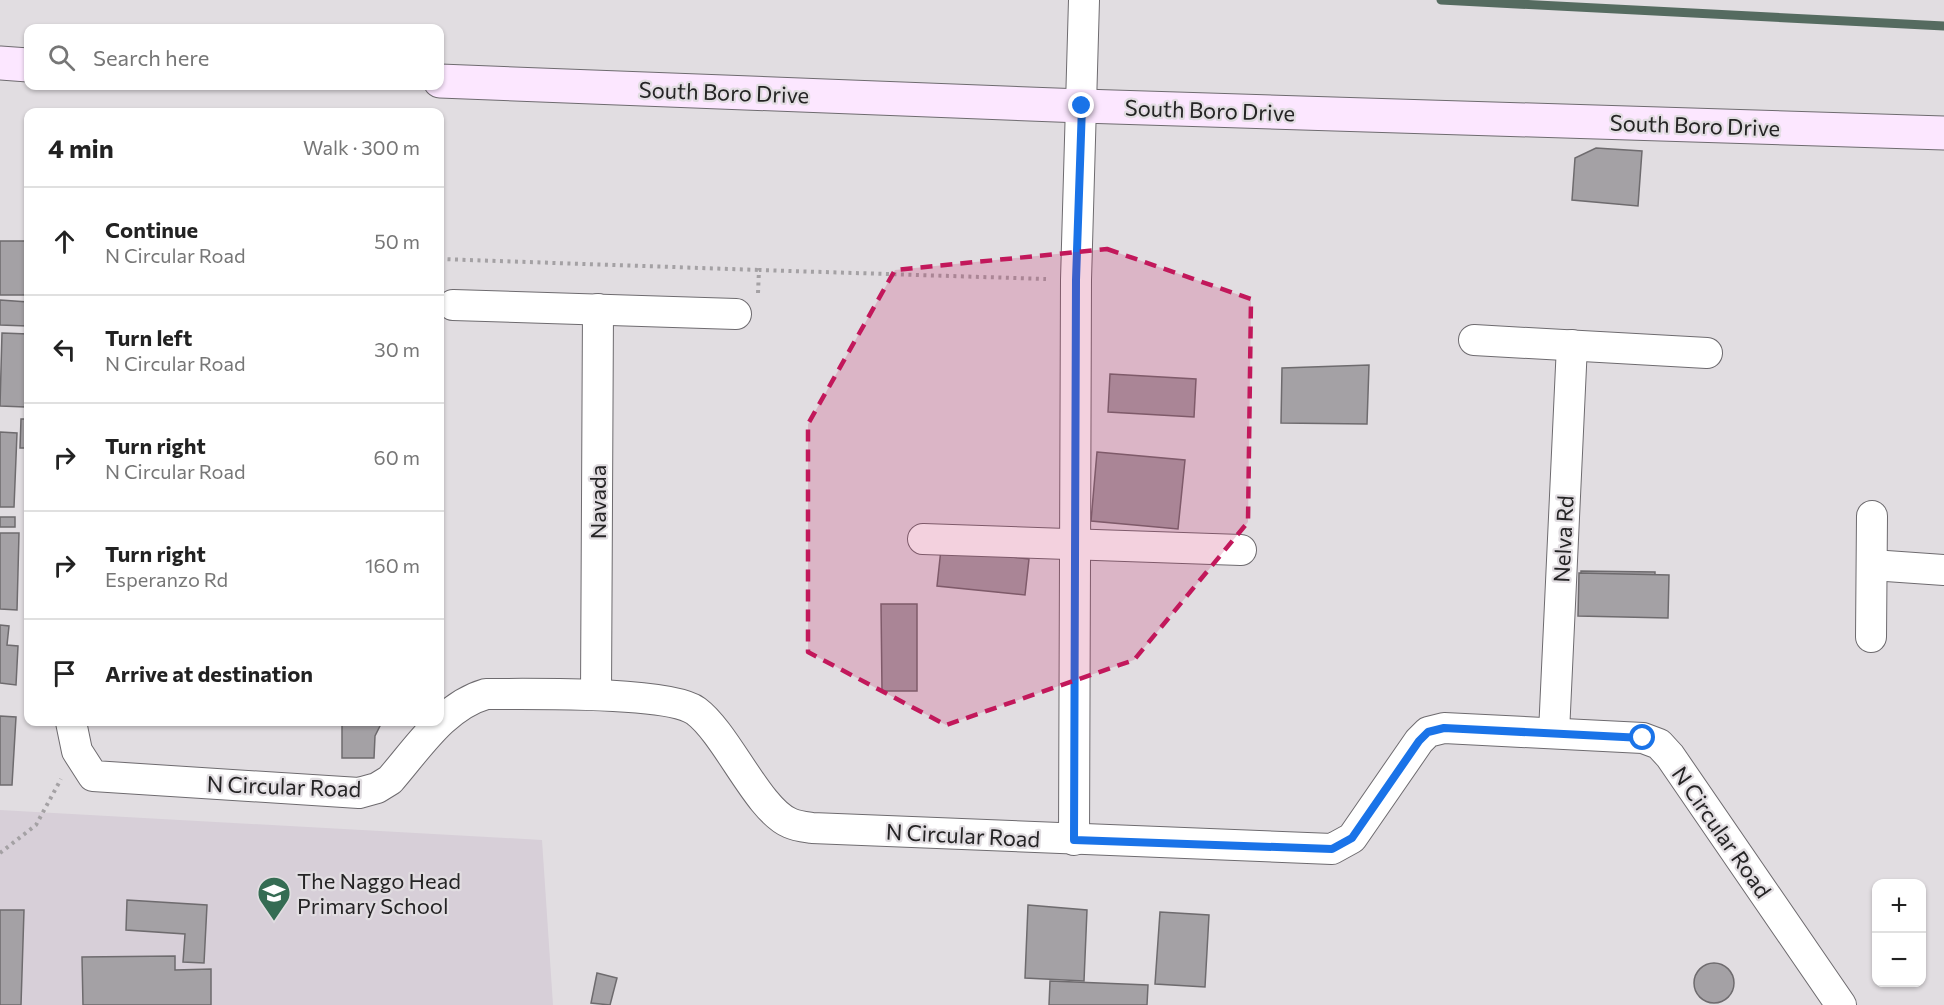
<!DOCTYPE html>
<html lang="en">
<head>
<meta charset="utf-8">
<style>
  body { margin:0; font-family:Commissioner,sans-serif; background:#f6f6f6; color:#222 }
  .controls { position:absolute; right:18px; bottom:18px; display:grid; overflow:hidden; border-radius:12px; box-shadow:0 2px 4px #0004 }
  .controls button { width:54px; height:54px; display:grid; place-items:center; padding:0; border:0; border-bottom:2px solid #e0e0e0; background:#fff; color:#222; font:30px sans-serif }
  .stop { position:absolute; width:18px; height:18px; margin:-14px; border:4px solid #1a73e8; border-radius:50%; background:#fff }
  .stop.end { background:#1a73e8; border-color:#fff; box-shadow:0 2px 6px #0008 }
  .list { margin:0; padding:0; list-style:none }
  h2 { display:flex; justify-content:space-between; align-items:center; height:78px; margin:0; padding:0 24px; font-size:26px }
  h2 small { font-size:20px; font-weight:400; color:#767676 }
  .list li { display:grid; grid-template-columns:39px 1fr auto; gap:18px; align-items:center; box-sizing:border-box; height:108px; padding:0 24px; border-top:2px solid #e0e0e0 }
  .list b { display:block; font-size:22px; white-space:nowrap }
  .list p { margin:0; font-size:20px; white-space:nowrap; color:#767676 }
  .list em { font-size:20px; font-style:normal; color:#767676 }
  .icon { flex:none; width:33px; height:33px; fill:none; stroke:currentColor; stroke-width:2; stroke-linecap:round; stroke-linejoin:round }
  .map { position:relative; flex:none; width:1944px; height:1005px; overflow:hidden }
  .search { position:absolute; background:#fff; box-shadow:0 2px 4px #0004; left:24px; top:24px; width:420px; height:66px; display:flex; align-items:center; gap:15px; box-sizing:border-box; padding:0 21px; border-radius:12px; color:#767676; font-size:22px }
  .panel { position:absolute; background:#fff; box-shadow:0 2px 4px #0004; left:24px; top:108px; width:420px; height:618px; border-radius:12px }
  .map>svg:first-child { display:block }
  .built { fill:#d7cfd8 }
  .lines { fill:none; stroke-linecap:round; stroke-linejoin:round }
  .stream { stroke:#556b60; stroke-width:9 }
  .building { fill:#a4a1a5; stroke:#6e6b6e; stroke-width:1.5 }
  .street-casing { stroke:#6e6b6f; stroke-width:32 }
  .secondary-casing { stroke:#6e6b6f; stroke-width:35 }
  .path { stroke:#a4a1a4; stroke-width:4; stroke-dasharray:3 4.5; stroke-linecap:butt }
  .street { stroke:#fff; stroke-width:30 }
  .secondary { stroke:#fce7ff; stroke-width:33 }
  .route { stroke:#1a73e8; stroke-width:8 }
  .marked { fill:#c2185b; fill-opacity:0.2; stroke:#c2185b; stroke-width:4.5; stroke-dasharray:12 8; stroke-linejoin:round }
  .labels { text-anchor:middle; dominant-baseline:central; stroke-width:4.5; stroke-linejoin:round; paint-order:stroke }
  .street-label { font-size:22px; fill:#252425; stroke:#e1dde1 }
  .poi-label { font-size:22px; fill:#252425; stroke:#e1dde1; text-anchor:start }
</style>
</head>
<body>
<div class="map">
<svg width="1944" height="1005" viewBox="0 0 1944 1005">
  <rect width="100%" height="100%" fill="#e1dde1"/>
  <polygon class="built" points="0,810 542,840 553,1005 0,1005"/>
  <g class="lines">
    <polyline class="stream" points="1441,0 1944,26"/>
  </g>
  <g class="building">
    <polygon points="1596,148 1642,151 1638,206 1572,200 1575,158"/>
    <rect x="0" y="241" width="28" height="54"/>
    <polygon points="0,300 28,302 27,326 0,325"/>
    <polygon points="2,333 28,334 25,407 0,406"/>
    <polygon points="1369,365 1367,424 1281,423 1282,368"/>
    <polygon points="1110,374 1196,379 1194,417 1108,412"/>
    <polygon points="21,419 28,419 28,448 20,448"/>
    <polygon points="0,432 17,433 14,507 0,507"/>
    <polygon points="1097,452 1185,460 1178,529 1091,521"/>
    <rect x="0" y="517" width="15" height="10"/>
    <polygon points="0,533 19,533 17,610 0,609"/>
    <polygon points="941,549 1029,559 1025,595 937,586"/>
    <polygon points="1581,571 1655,572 1654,610 1580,609"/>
    <polygon points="1579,573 1669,575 1668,618 1578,616"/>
    <polygon points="881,604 917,604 917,691 882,691"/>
    <polygon points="0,625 9,626 7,645 18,646 16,685 0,683"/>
    <polygon points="0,716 16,717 12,785 0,785"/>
    <polygon points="342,722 382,722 375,736 374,758 342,758"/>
    <polygon points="127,900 207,905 204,963 183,962 185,934 126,930"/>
    <polygon points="1028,905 1087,910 1084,981 1025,978"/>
    <polygon points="0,910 24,910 21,1005 0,1005"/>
    <polygon points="1160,912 1209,915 1205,987 1155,984"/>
    <polygon points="175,956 175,970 211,969 211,1005 83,1005 82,957"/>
    <circle cx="1714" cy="983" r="20"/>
    <polygon points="597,973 617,978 610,1005 591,1003"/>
    <polygon points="1050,981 1148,985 1147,1005 1049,1005"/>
  </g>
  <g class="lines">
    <g class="street-casing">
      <g id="street">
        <polyline points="453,305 736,314"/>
        <polyline points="1474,340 1707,353"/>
        <polyline points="923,539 1241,550"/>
        <polyline points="1872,565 1944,570"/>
        <polyline points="1871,637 1872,516"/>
        <polyline points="596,695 598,309"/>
        <path d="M71 722 77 751 93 776 359 793 377 788 390 780C418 748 444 706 486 694 526 694 669 691 696 711 727 734 758 810 790 823 796 826 805 827 812 828L1332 849 1352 838 1419 741 1428 732 1444 728 1643 738 1659 744 1670 756 1841 1005"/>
        <polyline points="1554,733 1572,345"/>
        <polyline points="1074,840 1076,280 1084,0"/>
      </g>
    </g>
    <g class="secondary-casing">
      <g id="secondary">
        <polyline points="0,63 28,65"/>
        <polyline points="440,81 1082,106 1944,133"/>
      </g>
    </g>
    <g class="path">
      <polyline points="440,259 759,270"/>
      <polyline points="758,293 759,270 1046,279"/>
      <polyline points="0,853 36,825 61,779"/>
    </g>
    <use href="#street" class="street"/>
    <use href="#secondary" class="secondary"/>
  </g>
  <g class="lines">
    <polyline class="route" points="1082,106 1076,280 1074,840 1332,849 1352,838 1419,741 1428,732 1444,728 1643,738"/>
  </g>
  <path class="marked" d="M1107 249 1251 299 1248 522 1134 660 946 725 808 652V424L895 270Z"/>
  <defs>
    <g id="school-pin" transform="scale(1.725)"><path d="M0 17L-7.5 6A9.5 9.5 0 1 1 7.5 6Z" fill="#356c53" stroke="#e1dde1"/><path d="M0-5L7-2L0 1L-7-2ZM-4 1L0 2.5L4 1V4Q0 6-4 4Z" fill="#fff"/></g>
  </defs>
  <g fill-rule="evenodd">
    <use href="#school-pin" x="274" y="893"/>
  </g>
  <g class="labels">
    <g class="street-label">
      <text transform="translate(724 92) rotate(2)">South Boro Drive</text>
      <text transform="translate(1210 110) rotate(2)">South Boro Drive</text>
      <text transform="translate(1695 125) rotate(2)">South Boro Drive</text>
      <text transform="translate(597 502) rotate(-90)">Navada</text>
      <text transform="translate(1563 539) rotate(-87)">Nelva Rd</text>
      <text transform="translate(284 786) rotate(2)">N Circular Road</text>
      <text transform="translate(1722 832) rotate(55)">N Circular Road</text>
      <text transform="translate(963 835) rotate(3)">N Circular Road</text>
    </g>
    <g class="poi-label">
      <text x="297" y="880">The Naggo Head<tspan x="297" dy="25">Primary School</tspan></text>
    </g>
  </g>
</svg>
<div class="controls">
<button>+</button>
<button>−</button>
</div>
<div class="stop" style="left:1643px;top:738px"></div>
<div class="stop end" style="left:1082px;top:106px"></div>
<div class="search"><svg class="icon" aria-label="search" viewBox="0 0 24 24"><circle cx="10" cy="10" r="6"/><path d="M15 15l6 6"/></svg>Search here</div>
<section class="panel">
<h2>4 min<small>Walk · 300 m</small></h2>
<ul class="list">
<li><svg class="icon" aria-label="ahead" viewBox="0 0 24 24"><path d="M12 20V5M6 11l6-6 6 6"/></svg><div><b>Continue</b><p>N Circular Road</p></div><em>50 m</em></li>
<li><svg class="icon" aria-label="left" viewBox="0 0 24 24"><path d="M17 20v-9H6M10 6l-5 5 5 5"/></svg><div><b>Turn left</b><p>N Circular Road</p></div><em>30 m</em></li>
<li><svg class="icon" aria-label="right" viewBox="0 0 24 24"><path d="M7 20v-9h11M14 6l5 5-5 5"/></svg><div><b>Turn right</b><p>N Circular Road</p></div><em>60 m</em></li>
<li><svg class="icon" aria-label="right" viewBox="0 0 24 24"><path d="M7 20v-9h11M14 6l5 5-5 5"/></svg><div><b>Turn right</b><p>Esperanzo Rd</p></div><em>160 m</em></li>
<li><svg class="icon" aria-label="arrive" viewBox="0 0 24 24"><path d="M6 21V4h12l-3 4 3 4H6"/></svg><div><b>Arrive at destination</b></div></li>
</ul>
</section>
</div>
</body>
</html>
